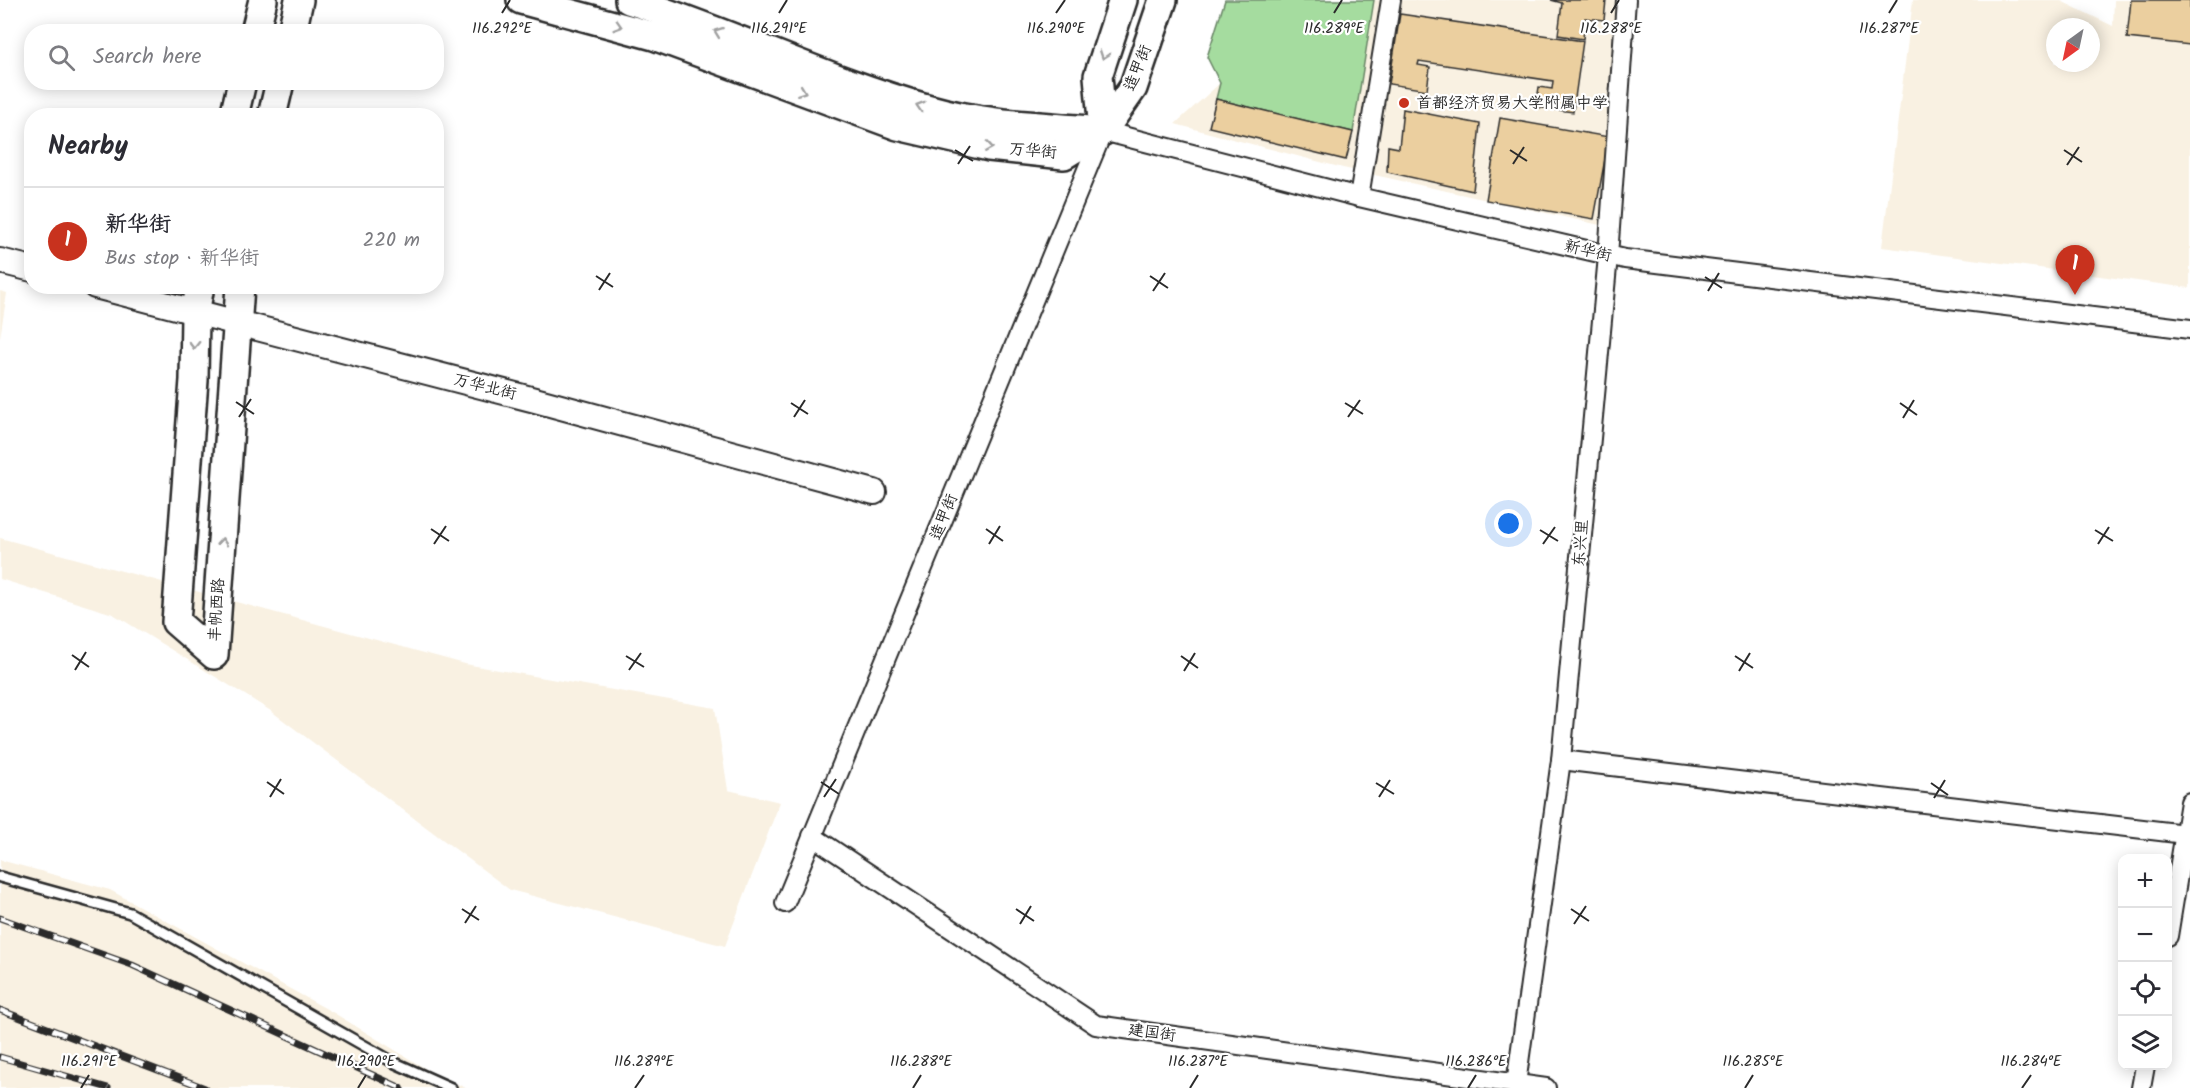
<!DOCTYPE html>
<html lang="en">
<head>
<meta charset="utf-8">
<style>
  body { margin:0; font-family:Kalam,"LXGW WenKai TC",sans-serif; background:#f2f2f3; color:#2b2b33 }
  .controls { position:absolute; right:18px; bottom:18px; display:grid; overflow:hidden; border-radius:12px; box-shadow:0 3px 15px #0003 }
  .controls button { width:54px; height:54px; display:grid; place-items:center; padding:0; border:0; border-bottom:2px solid #e1e1e2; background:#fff; color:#2b2b33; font:30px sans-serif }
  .compass { position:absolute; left:2046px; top:18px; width:54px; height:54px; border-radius:50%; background:#fff; box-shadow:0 3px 15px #0003; rotate:213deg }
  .you { position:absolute; left:1509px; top:524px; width:21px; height:21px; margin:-15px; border:4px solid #fff; border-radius:50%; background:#1a73e8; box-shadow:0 0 0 9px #1a73e833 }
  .badge { display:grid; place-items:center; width:39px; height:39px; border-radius:50%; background:#c8321e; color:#fff; font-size:20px; font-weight:700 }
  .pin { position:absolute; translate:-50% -50px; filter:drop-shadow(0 2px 3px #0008) }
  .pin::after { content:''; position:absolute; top:32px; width:21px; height:18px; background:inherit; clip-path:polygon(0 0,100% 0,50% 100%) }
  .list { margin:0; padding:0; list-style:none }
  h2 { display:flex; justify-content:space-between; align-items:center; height:78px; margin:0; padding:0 24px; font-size:26px }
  h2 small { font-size:20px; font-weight:400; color:#7c7c81 }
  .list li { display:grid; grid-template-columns:39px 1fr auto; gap:18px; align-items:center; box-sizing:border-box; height:108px; padding:0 24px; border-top:2px solid #e1e1e2 }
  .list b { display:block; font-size:22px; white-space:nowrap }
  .list p { margin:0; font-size:20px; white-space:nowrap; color:#7c7c81 }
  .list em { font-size:20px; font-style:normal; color:#7c7c81 }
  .icon { flex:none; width:33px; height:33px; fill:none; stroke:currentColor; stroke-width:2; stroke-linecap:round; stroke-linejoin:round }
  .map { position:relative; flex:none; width:2190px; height:1088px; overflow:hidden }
  .search { position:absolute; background:#fff; box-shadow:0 3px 15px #0003; left:24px; top:24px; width:420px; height:66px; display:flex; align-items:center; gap:15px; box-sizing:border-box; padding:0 21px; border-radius:24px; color:#7c7c81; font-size:22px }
  .panel { position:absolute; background:#fff; box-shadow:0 3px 15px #0003; left:24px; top:108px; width:420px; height:186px; border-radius:24px }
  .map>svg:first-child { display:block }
  .built { fill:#f9f1e2; fill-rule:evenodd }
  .green { fill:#a5dc9f; stroke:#688465; stroke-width:1.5 }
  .building { fill:#ebcf9f; stroke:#2b2b2b; stroke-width:1.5 }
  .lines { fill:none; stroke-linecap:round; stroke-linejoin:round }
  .service-casing { stroke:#2b2b2b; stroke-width:14 }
  .minor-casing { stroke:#2b2b2b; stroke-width:22 }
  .tertiary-casing { stroke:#2b2b2b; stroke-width:28 }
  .secondary-casing { stroke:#2b2b2b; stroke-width:32 }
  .service { stroke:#fff; stroke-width:9 }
  .minor { stroke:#fff; stroke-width:18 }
  .tertiary { stroke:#fff; stroke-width:24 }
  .secondary { stroke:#fff; stroke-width:27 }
  .rail-casing { stroke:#2b2b2b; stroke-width:7 }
  .rail { stroke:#fff; stroke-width:4.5; stroke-dasharray:14; stroke-linecap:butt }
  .oneway { stroke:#a0a0a0 }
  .ticks { fill:none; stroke:#2b2b2b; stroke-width:2 }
  .poi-dot { fill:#c8321e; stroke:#fff; stroke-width:2 }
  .labels { text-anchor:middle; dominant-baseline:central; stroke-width:4.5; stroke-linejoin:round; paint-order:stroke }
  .street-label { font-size:16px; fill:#2b2b2b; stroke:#fff }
  .poi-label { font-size:16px; fill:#2b2b2b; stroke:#fff; text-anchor:start }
  .ticks-label { font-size:15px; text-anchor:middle; fill:#2b2b2b; stroke:#fff; stroke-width:4.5; stroke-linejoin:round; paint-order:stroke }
</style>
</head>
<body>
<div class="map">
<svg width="2190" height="1088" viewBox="0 0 2190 1088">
  <rect width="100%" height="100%" fill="#fff"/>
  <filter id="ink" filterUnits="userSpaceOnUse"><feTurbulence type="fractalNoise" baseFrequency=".0167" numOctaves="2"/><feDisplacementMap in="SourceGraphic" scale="12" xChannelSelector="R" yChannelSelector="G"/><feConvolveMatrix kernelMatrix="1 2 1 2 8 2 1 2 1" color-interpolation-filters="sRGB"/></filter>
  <g filter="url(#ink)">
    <g class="built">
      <polygon points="1225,0 1618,0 1600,225 1343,168 1175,124 1220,83 1207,57"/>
      <path d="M1913 0H2059L2113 26 2114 0H2190V288L1882 247ZM2055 27H2091V63H2055Z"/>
      <polygon points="0,291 7,293 0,338"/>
      <polygon points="0,538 465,664 715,708 728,790 780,802 725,946 510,890 271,711 113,614 0,579"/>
      <polygon points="0,860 110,890 334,1013 431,1072 466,1088 0,1088"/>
    </g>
    <polygon class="green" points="1225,0 1374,0 1353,132 1216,99 1220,83 1207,57"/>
    <g class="building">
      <polygon points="1551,0 1606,0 1604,20 1585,18 1583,39 1558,35 1562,3"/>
      <polygon points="2131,0 2190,0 2190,45 2127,38"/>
      <polygon points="1400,14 1583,41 1573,112 1536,107 1539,87 1552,89 1553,81 1419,61 1418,65 1430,67 1427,90 1389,84"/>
      <polygon points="1216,99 1353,132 1346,160 1209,127"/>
      <polygon points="1403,109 1480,124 1473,191 1387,172 1388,146 1399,148"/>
      <polygon points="1500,118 1609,137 1594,219 1486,200"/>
    </g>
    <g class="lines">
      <g class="service-casing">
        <polyline id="service" points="0,877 130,913 393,1062 451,1088"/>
      </g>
      <g class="minor-casing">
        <g id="minor">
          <polyline points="1359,197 1391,0"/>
          <polyline points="1561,760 2185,834"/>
          <polyline points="812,836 1096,1025 1546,1088"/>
          <polyline points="785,903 1103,131 1359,197 1625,259 2190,329"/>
          <polyline points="2168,936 2190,802"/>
          <polyline points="1516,1084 1561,760 1608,256 1626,0"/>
          <polyline points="2141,1088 2145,1066"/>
        </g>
      </g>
      <g class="tertiary-casing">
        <g id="tertiary">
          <polyline points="0,261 32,269"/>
          <polyline points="95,286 535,400 874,492"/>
        </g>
      </g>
      <g class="secondary-casing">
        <g id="secondary">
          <polyline points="521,0 654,36 898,126 989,147 1064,155 1103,131 1133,88 1163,0"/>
          <path d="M629 0C731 32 828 81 930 109 986 125 1046 126 1103 131"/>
          <polyline points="255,32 263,0"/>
          <polyline points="292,32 299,0"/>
          <polyline points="234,116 242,82"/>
          <polyline points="272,116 280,82"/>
          <polyline points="1103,131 1098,76 1123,0"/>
          <polyline points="200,286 195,314 194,380 176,622 214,655 240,286"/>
        </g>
      </g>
      <use href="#service" class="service"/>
      <use href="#minor" class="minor"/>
      <use href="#tertiary" class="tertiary"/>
      <use href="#secondary" class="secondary"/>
      <g class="rail-casing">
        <g id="rail">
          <polyline points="0,918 132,965 401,1088"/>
          <polyline points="0,1010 205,1088"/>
          <polyline points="0,1057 108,1088"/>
        </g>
      </g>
      <use href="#rail" class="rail"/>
    </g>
    <defs><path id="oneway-chevron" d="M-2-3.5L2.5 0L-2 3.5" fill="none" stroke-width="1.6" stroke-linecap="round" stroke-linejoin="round" transform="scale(1.5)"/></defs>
    <g class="oneway">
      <use href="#oneway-chevron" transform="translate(618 26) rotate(17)"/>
      <use href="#oneway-chevron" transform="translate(718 32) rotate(-159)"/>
      <use href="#oneway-chevron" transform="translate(1104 55) rotate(109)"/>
      <use href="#oneway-chevron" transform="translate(802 91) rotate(21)"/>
      <use href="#oneway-chevron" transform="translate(920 106) rotate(-162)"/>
      <use href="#oneway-chevron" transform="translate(989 147) rotate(9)"/>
      <use href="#oneway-chevron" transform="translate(194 345) rotate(91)"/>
      <use href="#oneway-chevron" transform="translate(222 542) rotate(-86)"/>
    </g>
  </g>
  <path class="ticks" d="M502 13 510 0M779 13 787 0M1056 13 1065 0M1334 13 1342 0M1611 13 1619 0M1889 13 1897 0M955 150 973 161M1510 150 1527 161M2064 150 2082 162M958 164 970 146M1513 164 1524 147M2067 165 2079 147M596 276 613 287M1150 276 1168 288M1705 277 1722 288M599 290 610 273M1153 291 1165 273M1708 291 1719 273M236 402 254 414M791 403 808 414M1345 403 1363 414M1900 403 1917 415M239 417 251 399M794 417 805 400M1348 417 1360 400M1903 418 1914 400M431 529 449 541M986 529 1003 541M1540 530 1558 541M2095 530 2113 541M434 544 446 526M989 544 1000 526M1543 544 1555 527M2098 544 2109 527M72 655 89 667M626 656 644 667M1181 656 1198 668M1735 656 1753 668M75 670 86 652M629 670 641 653M1184 671 1195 653M1739 671 1750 653M267 782 284 794M821 782 839 794M1376 783 1394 794M1931 783 1948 795M270 797 281 779M824 797 836 779M1379 797 1390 780M1934 798 1945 780M462 909 479 920M1016 909 1034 921M1571 909 1589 921M465 923 476 906M1020 924 1031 906M1574 924 1586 906M81 1088 89 1075M358 1088 366 1075M635 1088 644 1075M913 1088 921 1075M1190 1088 1198 1075M1468 1088 1476 1075M1745 1088 1753 1075M2022 1088 2031 1075"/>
  <circle class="poi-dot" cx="1404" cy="103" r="6"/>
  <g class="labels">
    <g class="street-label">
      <text transform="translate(1138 68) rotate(-68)">造甲街</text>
      <text transform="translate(1033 151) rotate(5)">万华街</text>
      <text transform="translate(1588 251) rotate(13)">新华街</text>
      <text transform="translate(485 387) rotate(14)">万华北街</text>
      <text transform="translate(944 517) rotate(-68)">造甲街</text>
      <text transform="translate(1581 543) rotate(-85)">东兴里</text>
      <text transform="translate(217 610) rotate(-86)">丰帆西路</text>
      <text transform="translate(1152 1033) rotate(8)">建国街</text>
    </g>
    <g class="poi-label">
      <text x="1416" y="103">首都经济贸易大学附属中学</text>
    </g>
  </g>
  <g class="ticks-label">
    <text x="1334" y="33">116.289°E</text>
    <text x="502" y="33">116.292°E</text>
    <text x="779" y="33">116.291°E</text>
    <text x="1056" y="33">116.290°E</text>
    <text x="1611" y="33">116.288°E</text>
    <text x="1889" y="33">116.287°E</text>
    <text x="89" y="1066">116.291°E</text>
    <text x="366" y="1066">116.290°E</text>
    <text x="644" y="1066">116.289°E</text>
    <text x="921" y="1066">116.288°E</text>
    <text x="1198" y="1066">116.287°E</text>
    <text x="1476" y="1066">116.286°E</text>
    <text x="1753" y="1066">116.285°E</text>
    <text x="2031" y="1066">116.284°E</text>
  </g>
</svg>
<div class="controls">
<button>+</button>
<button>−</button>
<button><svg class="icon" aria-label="locate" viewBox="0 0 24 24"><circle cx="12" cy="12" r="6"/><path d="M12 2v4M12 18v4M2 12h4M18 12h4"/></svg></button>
<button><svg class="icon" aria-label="layers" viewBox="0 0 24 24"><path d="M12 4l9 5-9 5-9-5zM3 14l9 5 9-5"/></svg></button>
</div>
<svg class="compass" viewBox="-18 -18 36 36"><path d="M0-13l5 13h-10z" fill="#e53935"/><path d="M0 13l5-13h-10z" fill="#7c7c81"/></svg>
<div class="you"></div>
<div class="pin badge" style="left:2075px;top:295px">1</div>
<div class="search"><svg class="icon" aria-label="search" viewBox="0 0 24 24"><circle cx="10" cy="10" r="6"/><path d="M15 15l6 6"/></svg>Search here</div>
<section class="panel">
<h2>Nearby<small></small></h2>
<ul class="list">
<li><span class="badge">1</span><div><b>新华街</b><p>Bus stop · 新华街</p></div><em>220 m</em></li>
</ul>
</section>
</div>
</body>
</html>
